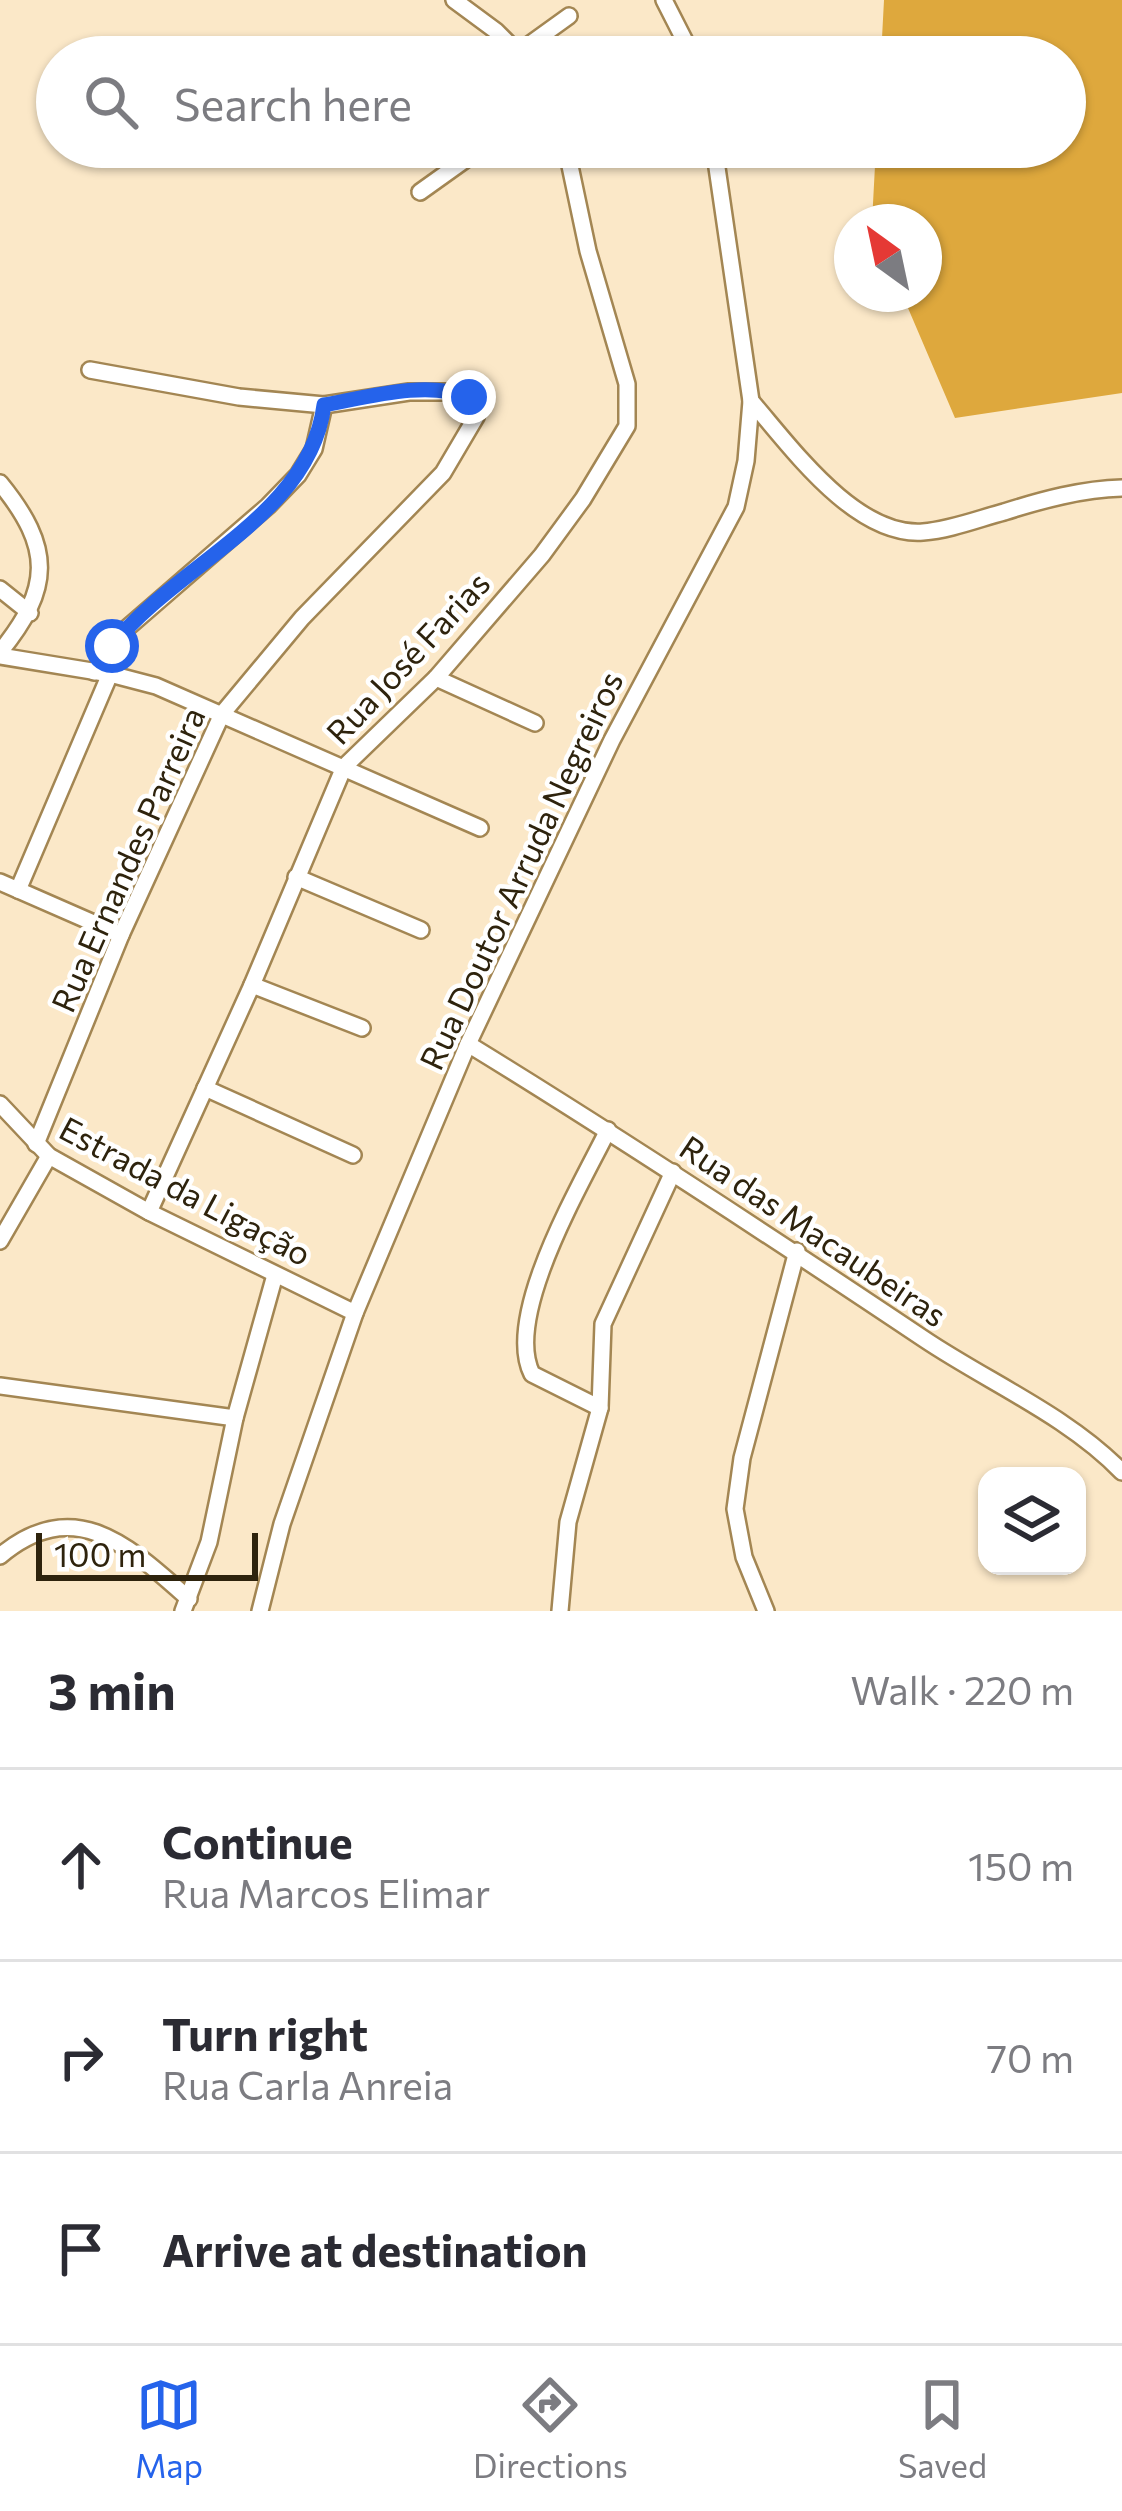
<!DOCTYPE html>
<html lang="en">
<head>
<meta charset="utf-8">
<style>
  body { margin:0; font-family:Commissioner,sans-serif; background:#f2f2f3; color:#2b2b33 }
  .controls { position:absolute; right:36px; bottom:36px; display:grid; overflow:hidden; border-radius:24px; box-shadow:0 3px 9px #0004 }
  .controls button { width:108px; height:108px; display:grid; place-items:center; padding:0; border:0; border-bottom:3px solid #e1e1e2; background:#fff; color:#2b2b33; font:60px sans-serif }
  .compass { position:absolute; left:834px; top:204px; width:108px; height:108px; border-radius:50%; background:#fff; box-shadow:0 3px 9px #0004; rotate:327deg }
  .scale { position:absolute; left:36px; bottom:30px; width:222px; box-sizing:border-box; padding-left:12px; border:6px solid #2e230d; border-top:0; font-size:33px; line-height:42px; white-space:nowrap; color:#2e230d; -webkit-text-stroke:9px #fff; paint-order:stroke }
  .stop { position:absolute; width:36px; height:36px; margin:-27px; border:9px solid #2563eb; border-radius:50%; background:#fff }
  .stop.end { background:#2563eb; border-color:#fff; box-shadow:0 3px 12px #0008 }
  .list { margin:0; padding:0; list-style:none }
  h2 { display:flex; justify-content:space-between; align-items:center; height:156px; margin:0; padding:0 48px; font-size:51px }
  h2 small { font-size:39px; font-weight:400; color:#7c7c81 }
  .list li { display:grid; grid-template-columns:78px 1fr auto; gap:36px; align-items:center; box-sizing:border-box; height:192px; padding:0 48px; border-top:3px solid #e1e1e2 }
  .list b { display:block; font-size:45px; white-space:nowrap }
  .list p { margin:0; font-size:39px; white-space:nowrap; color:#7c7c81 }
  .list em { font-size:39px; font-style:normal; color:#7c7c81 }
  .icon { flex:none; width:66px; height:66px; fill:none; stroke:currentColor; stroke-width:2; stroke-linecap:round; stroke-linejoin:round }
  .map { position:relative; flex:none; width:1122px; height:1611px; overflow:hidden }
  .search { position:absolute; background:#fff; box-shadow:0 3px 9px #0004; left:36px; right:36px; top:36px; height:132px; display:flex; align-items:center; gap:30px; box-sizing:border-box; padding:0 42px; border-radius:66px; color:#7c7c81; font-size:45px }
  .sheet { height:732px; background:#fff }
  nav { display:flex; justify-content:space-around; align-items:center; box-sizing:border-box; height:168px; border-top:3px solid #e1e1e2; background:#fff; font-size:33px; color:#7c7c81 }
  nav a { display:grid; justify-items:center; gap:6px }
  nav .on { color:#2563eb }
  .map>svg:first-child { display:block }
  .forest { fill:#dea83d }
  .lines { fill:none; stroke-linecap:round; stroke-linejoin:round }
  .minor-casing { stroke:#a38653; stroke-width:20 }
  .minor { stroke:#fff; stroke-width:15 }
  .route { stroke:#2563eb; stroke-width:15 }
  .labels { text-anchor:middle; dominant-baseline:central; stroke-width:9; stroke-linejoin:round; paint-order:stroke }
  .street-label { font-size:33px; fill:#2e230d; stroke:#fff }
</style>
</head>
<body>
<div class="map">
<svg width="1122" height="1611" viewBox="0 0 1122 1611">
  <rect width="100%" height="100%" fill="#fbe8c8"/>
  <polygon class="forest" points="884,0 1122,0 1122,393 955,418 902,294 924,294 924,222 872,222 876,147 1065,147 1065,57 881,57"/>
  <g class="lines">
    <g class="minor-casing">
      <g id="minor">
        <polyline points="454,0 496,31 522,57"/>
        <polyline points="664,0 693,57"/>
        <polyline points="519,52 569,16"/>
        <polyline points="420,192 483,147"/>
        <path d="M751 401C791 447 855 537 923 532 950 530 978 519 1004 512 1042 500 1082 489 1122 488"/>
        <path d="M0 483C53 548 52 588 0 652"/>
        <polyline points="0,589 30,613"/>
        <polyline points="0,656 110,674 156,686 480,828"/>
        <polyline points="94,672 126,629 268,506 298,475 314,449 324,405"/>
        <polyline points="436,678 535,723"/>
        <polyline points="296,877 421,930"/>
        <polyline points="0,882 121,935"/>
        <polyline points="18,890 110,674"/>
        <polyline points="252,985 362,1028"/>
        <path d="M468 1044C623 1139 773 1238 924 1339 988 1382 1068 1416 1122 1472"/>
        <polyline points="205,1088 353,1155"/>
        <polyline points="0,1104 49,1156 149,1212 355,1313"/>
        <polyline points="36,1144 121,935 222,714 302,618 443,473 476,417 472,400 456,392 409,392 324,405 239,397 90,370"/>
        <polyline points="149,1212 252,985 344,767 436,678 542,555 583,499 627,426 627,384 588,251 566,147"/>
        <polyline points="0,1241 49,1156"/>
        <polyline points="0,1386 235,1418"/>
        <path d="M600 1408 532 1374C503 1316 581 1185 608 1130"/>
        <path d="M0 1556C75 1493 130 1547 189 1599"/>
        <polyline points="183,1611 209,1542 235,1418 275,1275"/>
        <polyline points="260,1611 282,1524 355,1313 468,1044 612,740 736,507 746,461 751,401 714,147"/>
        <polyline points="560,1611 568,1522 600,1408 603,1324 673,1172"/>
        <polyline points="766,1611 744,1557 735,1509 742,1458 797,1251"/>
      </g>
    </g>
    <use href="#minor" class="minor"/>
  </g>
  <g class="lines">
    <path class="route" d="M112 646C175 565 310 516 324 405 368 397 426 380 469 397"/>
  </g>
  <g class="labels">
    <g class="street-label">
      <text transform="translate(407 657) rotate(-47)">Rua José Farias</text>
      <text transform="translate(127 859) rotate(-66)">Rua Ernandes Parreira</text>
      <text transform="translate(520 870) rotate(-65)">Rua Doutor Arruda Negreiros</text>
      <text transform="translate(186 1190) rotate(28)">Estrada da Ligação</text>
      <text transform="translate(814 1230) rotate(34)">Rua das Macaubeiras</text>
    </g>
  </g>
</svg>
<div class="controls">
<button><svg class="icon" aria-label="layers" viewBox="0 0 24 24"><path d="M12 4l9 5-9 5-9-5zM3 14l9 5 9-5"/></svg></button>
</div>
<svg class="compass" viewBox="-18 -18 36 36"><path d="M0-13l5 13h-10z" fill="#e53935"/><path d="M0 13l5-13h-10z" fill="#7c7c81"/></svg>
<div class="scale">100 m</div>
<div class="stop" style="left:112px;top:646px"></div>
<div class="stop end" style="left:469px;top:397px"></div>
<div class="search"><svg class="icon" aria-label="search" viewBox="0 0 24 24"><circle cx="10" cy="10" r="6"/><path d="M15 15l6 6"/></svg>Search here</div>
</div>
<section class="sheet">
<h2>3 min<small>Walk · 220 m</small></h2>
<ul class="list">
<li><svg class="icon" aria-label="ahead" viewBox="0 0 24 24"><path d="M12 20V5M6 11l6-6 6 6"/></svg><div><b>Continue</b><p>Rua Marcos Elimar</p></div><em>150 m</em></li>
<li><svg class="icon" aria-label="right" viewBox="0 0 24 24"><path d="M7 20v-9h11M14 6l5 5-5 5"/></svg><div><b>Turn right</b><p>Rua Carla Anreia</p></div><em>70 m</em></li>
<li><svg class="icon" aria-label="arrive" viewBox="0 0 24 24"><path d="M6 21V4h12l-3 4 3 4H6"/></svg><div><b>Arrive at destination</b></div></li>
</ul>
</section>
<nav>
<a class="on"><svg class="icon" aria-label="map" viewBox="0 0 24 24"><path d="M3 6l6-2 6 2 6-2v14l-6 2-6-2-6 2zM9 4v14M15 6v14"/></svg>Map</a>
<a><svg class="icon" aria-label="directions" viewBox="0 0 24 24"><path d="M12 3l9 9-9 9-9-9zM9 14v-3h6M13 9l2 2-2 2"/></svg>Directions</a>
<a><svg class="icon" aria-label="saved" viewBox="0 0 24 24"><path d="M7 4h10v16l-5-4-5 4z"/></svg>Saved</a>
</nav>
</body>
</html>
